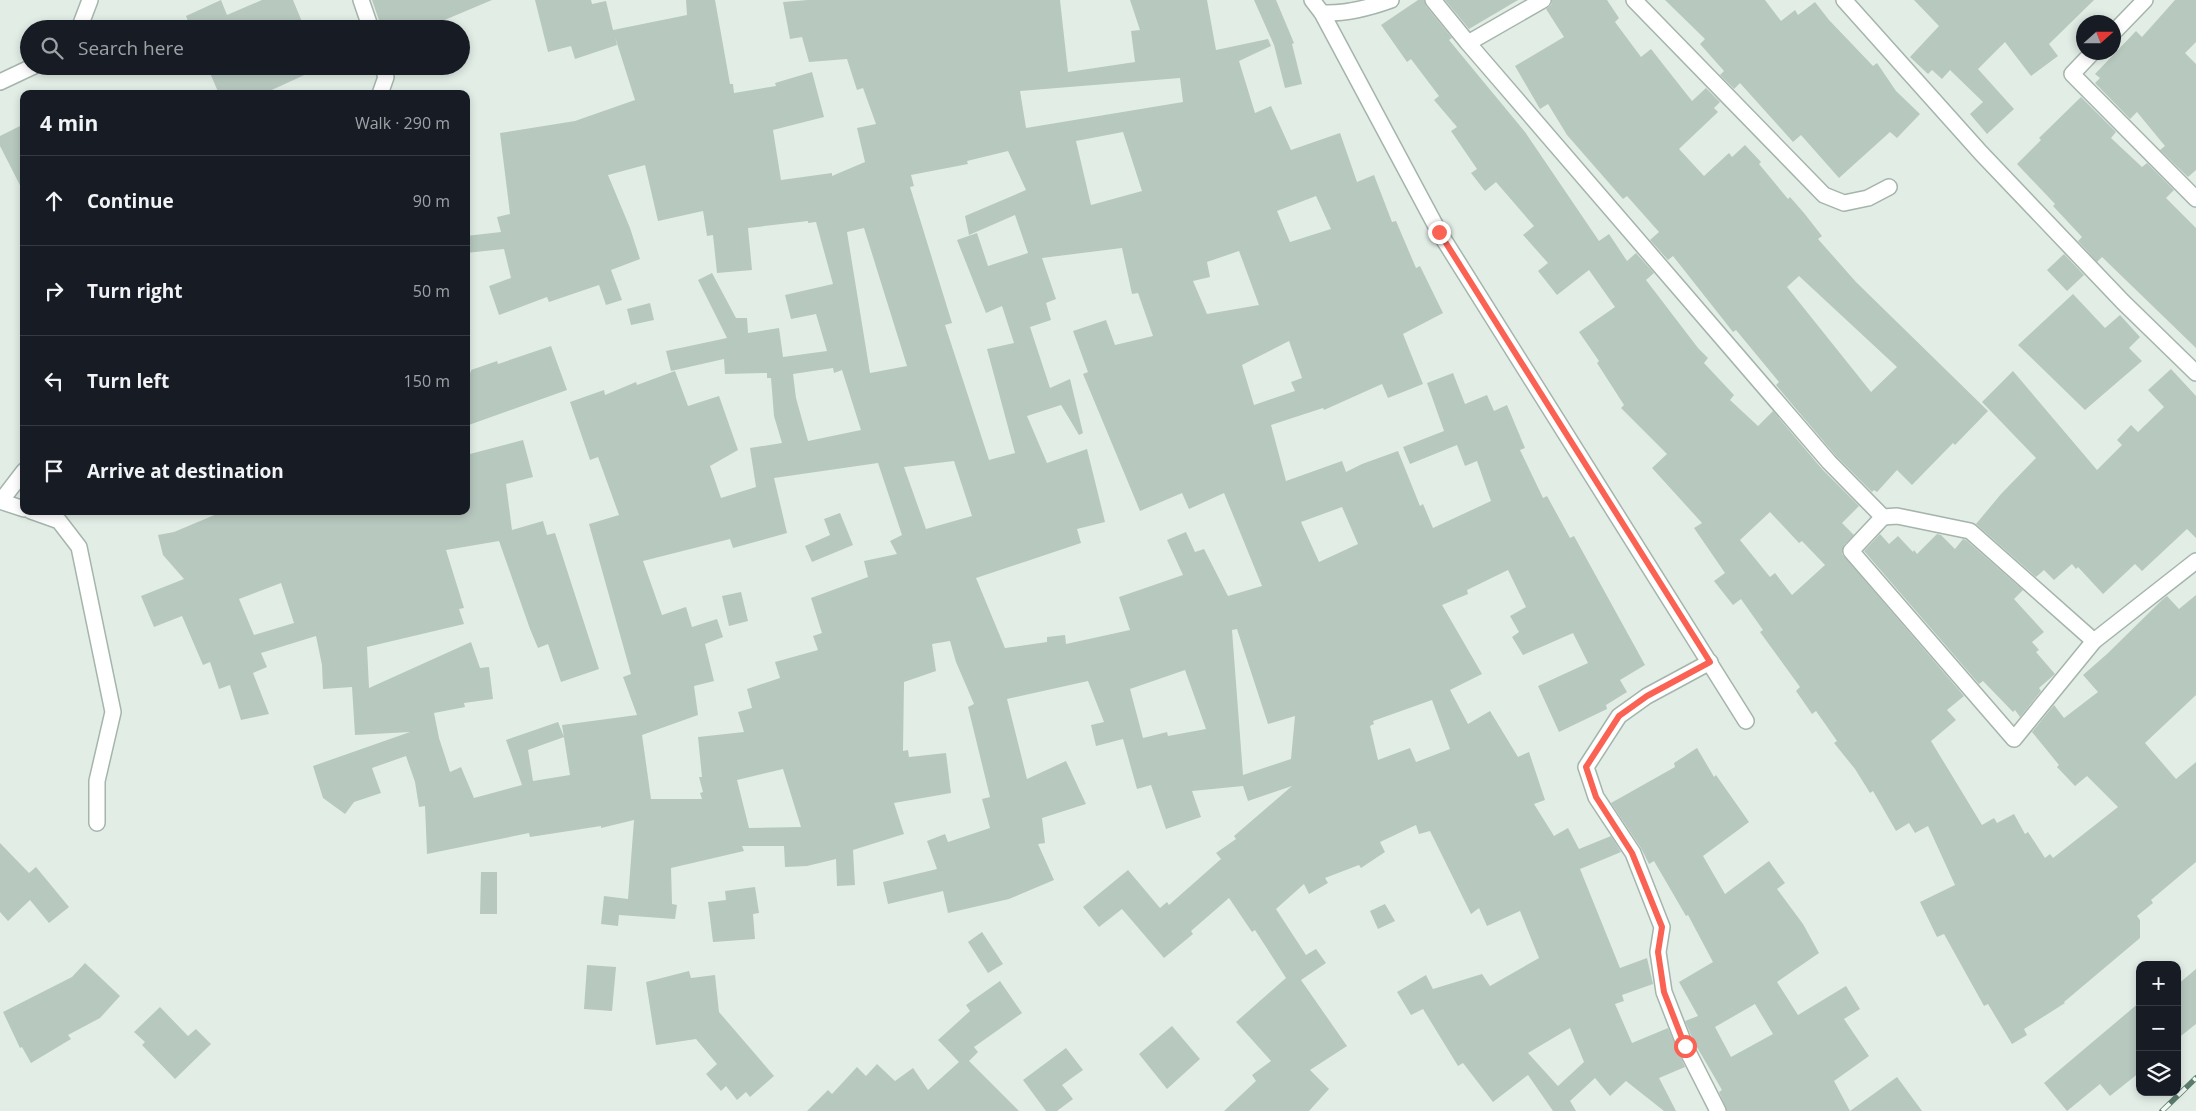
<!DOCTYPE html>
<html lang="en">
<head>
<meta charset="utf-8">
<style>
  body { margin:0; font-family:"Open Sans",sans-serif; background:#242831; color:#f1f3f6 }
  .controls { position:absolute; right:15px; bottom:15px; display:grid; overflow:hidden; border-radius:10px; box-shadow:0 2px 8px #0003 }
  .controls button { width:45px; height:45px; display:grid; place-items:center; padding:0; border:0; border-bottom:1px solid #363941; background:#171b24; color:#f1f3f6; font:25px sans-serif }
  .compass { position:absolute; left:2076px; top:15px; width:45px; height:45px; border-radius:50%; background:#171b24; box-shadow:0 2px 8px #0003; rotate:69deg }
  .stop { position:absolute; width:15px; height:15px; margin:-11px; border:4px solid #fa6353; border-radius:50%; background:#fff }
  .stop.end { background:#fa6353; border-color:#fff; box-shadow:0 1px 5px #0008 }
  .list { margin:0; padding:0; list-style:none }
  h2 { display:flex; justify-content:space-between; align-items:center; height:65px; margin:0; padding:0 20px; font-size:21px }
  h2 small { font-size:16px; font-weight:400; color:#9ea1a6 }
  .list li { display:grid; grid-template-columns:32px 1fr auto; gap:15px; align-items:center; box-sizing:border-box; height:90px; padding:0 20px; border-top:1px solid #363941 }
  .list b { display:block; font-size:19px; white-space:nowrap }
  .list em { font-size:16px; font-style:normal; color:#9ea1a6 }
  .icon { flex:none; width:28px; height:28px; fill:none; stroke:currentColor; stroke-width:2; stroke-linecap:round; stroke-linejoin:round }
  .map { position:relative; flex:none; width:2196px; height:1111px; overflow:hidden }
  .search { position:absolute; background:#171b24; box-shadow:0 2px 8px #0003; left:20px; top:20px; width:450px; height:55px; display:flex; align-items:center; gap:12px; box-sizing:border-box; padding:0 18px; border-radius:28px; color:#9ea1a6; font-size:19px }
  .panel { position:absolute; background:#171b24; box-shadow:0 2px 8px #0003; left:20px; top:90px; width:450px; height:425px; border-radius:10px }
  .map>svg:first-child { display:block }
  .building { fill:#b7c8bf; fill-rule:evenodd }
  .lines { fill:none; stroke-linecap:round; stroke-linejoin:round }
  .street-casing { stroke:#a4b5ac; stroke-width:18 }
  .street { stroke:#fff; stroke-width:15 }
  .rail-casing { stroke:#5b7b6d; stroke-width:5.5 }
  .rail { stroke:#f2f9f5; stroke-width:4; stroke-dasharray:11; stroke-linecap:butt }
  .route { stroke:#fa6353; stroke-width:6 }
</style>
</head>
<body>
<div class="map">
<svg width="2196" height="1111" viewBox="0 0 2196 1111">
  <rect width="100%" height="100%" fill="#e2ede6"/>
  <g class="building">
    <polygon points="221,0 227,15 262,0 293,0 305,29 191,29 186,16"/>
    <polygon points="372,0 492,0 428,27 425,20 401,29 382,29"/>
    <path d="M535 0H591L592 4 606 1 613 30 687 15 686 0H715L730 84H733L734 93 776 86 775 83 812 72 824 117 773 130 781 180 832 173V176L865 162 857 128 876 124 863 88 857 90 847 59 809 62 802 37 790 39 783 2 808 0H1060L1068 72 1135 62 1131 31 1140 30 1130 0H1207L1216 50 1268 39 1271 46 1239 61 1255 113 1271 106 1291 150 1340 133 1357 182 1374 175 1392 222 1396 221 1416 268 1420 266 1443 313 1403 334 1423 384 1388 398 1382 384 1324 410 1323 408 1271 425 1286 481 1342 461 1346 472 1362 464 1398 451 1420 506 1423 504 1433 528 1491 501 1477 461 1465 466 1457 445 1410 464 1403 447 1444 431 1427 383 1453 373 1465 404 1487 395 1494 411 1507 405 1525 448 1520 450 1543 498 1547 496 1570 538 1574 536 1645 665 1620 680 1627 692 1606 705 1607 709 1559 732 1538 686 1588 663 1573 633 1523 655 1512 637 1519 632 1510 616 1526 607 1508 570 1467 590 1468 594 1442 605 1482 674 1450 690 1468 724 1490 711 1518 757 1529 752 1545 800 1534 804 1554 836 1568 828 1579 849 1611 836 1621 852 1580 869 1620 968 1647 958 1653 984 1622 995 1624 1001 1615 1004 1632 1043 1668 1028 1685 1067 1659 1078 1676 1111H1664L1626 1081 1610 1096 1595 1078 1570 1101 1576 1111H1553L1528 1075 1493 1102 1463 1063 1458 1066 1423 1009 1411 1015 1397 992 1426 975 1433 989 1482 974 1490 986 1539 958 1520 911 1487 926 1479 908 1471 914 1430 831 1419 834 1416 825 1380 842 1385 852 1361 868 1359 865 1325 878 1328 883 1309 894 1304 884 1276 909 1306 955 1316 949 1326 963 1301 980 1347 1046 1310 1070 1329 1089 1309 1111H1224L1256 1081 1252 1075 1271 1061 1236 1022 1286 978 1255 930 1252 932 1229 898 1191 931 1193 934 1164 958 1122 909 1099 927 1083 907 1128 870 1160 908 1167 902 1169 905 1221 859 1216 853 1236 839 1234 836 1292 786 1248 801 1243 786 1192 791 1201 817 1166 829 1151 785 1137 789 1123 739 1096 746 1091 725 1104 722 1088 681 1007 699 1027 779 1066 761 1086 804 1042 818 1045 843 1038 844 1054 880 1009 899 948 913 943 891 888 904 883 882 937 869 927 841 945 834 948 842 990 828 982 799 990 797 968 707 974 704 956 662 950 641 932 644 936 671 904 682 903 751 908 750 909 757 946 753 951 793 894 803 904 834 853 850 855 885 837 886 836 859 807 866 785 867 784 846H742L744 851 671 868 672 904 677 905 675 919 619 915 618 926 601 924 604 896 628 899 634 820 601 828V826L530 837 529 833 427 854 425 806 419 807 415 782 406 756 372 768 381 793 354 802 345 814 323 798 313 766 410 732 355 735 352 687 323 689 322 665 316 636 261 653 267 667 253 673 269 714 241 720 230 685 219 689 210 662 203 665 182 616 154 627 141 596 184 579 163 555 158 535 174 532 224 511H466V455L523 440 533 477 506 484 512 530 543 521 547 535 555 533 599 669 561 682 548 644 538 648 530 629 499 541 446 550 464 608 459 609 464 624 367 647 369 688 471 642 480 668 489 667 493 699 464 703 465 707 434 713 439 738 450 772 461 767 474 798 522 785 506 740 558 722 564 737 528 750 533 781 570 775 562 725 637 715 623 677 631 674 589 524 619 515 598 457 590 460 570 402 604 390 605 395 636 382 637 385 675 371 688 406 719 396 738 450 710 466 721 498 756 487 750 448 782 443 774 416 771 378H767V373L725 374 724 359 671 371 666 351 727 338 698 280 712 273 736 318H747L748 333 779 328 783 357 827 351 816 314 791 319 785 295 833 284 816 222 808 223V221L748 228 752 270 717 273 713 235 707 236 703 211 658 221 645 165 608 175 630 228 640 259 611 270 622 300 606 305 599 285 549 302 547 297 499 315 489 286 511 278 504 249 466 253V236L501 232 497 217 510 214 500 133 575 121 635 100 615 37 617 45 575 59 571 46 548 52ZM1180 78 1183 102 1026 128 1020 91ZM1123 132 1142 191 1091 205 1076 141ZM1008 151 1026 190 965 216 969 235 1015 215 1028 253 988 266 977 233 957 240 986 313 1002 306 1014 343 987 349 1015 453 989 460 945 325 952 323 910 187 914 186 911 175 968 164 967 161ZM1316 196 1331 229 1290 242 1277 211ZM864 228 907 366 870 373 847 232ZM1122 248 1132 294 1138 293 1153 336 1115 345 1106 320 1073 331 1088 372 1083 374 1140 511 1182 493 1189 509 1224 493 1262 586 1228 596 1204 549 1195 552 1186 532 1167 540 1183 575 1119 597 1130 630 1066 644 1065 635 1047 637V642L1005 648 976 578 1081 543 1077 529 1105 522 1087 449 1047 463 1027 416 1061 405 1079 435 1083 433 1070 379 1050 388 1030 327 1051 320 1046 303 1056 299 1042 258ZM1239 251 1259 305 1207 314 1193 281 1210 277 1207 262ZM1289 341 1302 378 1291 382 1295 391 1254 405 1242 365ZM833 368 834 373 842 370 861 430 808 441 796 398 793 374ZM954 461 972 516 926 529 904 467ZM878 463 902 535 890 541 897 554 864 561 868 577 811 598 822 633 813 636 818 650 775 662 780 678 747 689 752 708 738 712 744 732 698 737 702 777H699L703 792 700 793 702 799H651L642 735 698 715 694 686 714 681 705 644 723 637 717 619 692 627 686 607 662 615 643 561 730 539 733 548 787 533 774 478ZM1342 507 1358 544 1319 562 1301 522ZM281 583 294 623 254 635 239 599ZM1237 629 1268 724 1295 716 1291 759 1243 775 1232 630ZM1185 670 1206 729 1168 736 1167 732 1143 738 1130 689ZM1432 700 1450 749 1416 762 1410 748 1378 760 1370 726 1374 724 1373 721ZM783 769 801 827 749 828 737 780ZM1570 1028 1584 1062 1558 1086 1528 1053Z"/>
    <polygon points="1254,0 1276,0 1294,43 1292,44 1302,84 1285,88 1274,45"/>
    <path d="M1418 0H1424L1426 6 1452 38 1449 40 1525 132 1599 241 1609 234 1627 261 1636 253 1654 273 1646 280 1698 348 1708 358 1704 363 1734 395 1730 400 1758 426 1773 411 1822 469 1859 506 1842 523 1854 535 1844 545 1842 554 1964 696 1947 710 1956 720 1931 741 1982 825 1994 818 1997 823 2014 814 2025 834 2028 832 2045 858 2050 854 2053 858 2118 807 2087 776 2075 786 2057 767 2059 765 2032 732 2054 705 2064 718 2098 692 2083 675 2107 654 2162 600 2167 596 2179 609 2196 595V695L2145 743 2176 779 2196 762V862L2151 900 2153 903 2137 916 2140 920V938L2064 1002 2065 1003 2024 1029 2027 1035 2012 1044 1988 1004 1984 1006 1944 934 1937 937 1920 902 1955 885 1928 826 1915 833 1909 823 1896 831 1873 791 1870 793 1855 769 1834 743 1837 741 1816 711 1812 714 1796 691 1800 687 1760 632 1763 630 1741 599 1733 605 1714 581 1725 573 1694 528 1702 523 1652 468 1667 454 1621 408 1624 405 1597 363 1599 361 1579 332 1615 307 1589 270 1557 295 1538 271 1548 263 1523 235 1534 226 1496 182 1485 191 1471 173 1477 169 1451 131 1457 127 1434 100 1439 96 1411 59 1407 62 1381 25ZM1770 512 1799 543 1802 541 1825 565 1792 595 1775 573 1770 577 1740 540Z"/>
    <polygon points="1445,0 1518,0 1469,29"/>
    <path d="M1552 0H1607L1619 18 1615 22 1641 57 1651 49 1692 101 1706 88 1720 102 1714 108 1718 112 1679 149 1704 176 1729 153 1732 157 1745 145 1761 162 1759 164 1788 199 1790 197 1804 213 1822 236 1818 239 1856 282 1988 411 1955 445 1953 443 1912 485 1897 470 1877 492 1874 490 1872 492 1836 456 1786 397 1776 385 1779 382 1736 330 1733 332 1673 256 1668 260 1650 240 1659 232 1627 196 1623 199 1567 135 1548 104 1540 109 1515 66 1564 37 1546 9 1551 5ZM1799 276 1897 367 1871 392 1787 287Z"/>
    <polygon points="1665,0 1765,0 1781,21 1795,10 1798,15 1815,2 1829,20 1873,66 1877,63 1896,91 1920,114 1897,138 1890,132 1839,178 1801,135 1793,142 1740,83 1734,89 1720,75 1724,71 1700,44 1705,39"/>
    <polygon points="1914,0 2094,0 2049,44 2058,56 2031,76 2005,42 1978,69 2014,109 1987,134 1970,114 1983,102 1950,70 1942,79 1932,70 1928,74 1910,57 1939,26"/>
    <polygon points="2175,0 2196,0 2196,42 2185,53 2196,64 2196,170 2188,177 2160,150 2165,146 2137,112 2130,119 2095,83 2100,78 2095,74 2136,31 2142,37"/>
    <polygon points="207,66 324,66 263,94 219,94"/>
    <polygon points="2081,97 2116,132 2111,138 2142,167 2147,163 2174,190 2166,198 2196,228 2196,348 2102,257 2097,262 2078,241 2082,237 2053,206 2055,204 2017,164 2041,140 2039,138"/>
    <polygon points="24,124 24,193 0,146 0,136"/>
    <polygon points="2064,254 2084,275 2067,291 2047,270"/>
    <polygon points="2073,294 2105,328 2120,315 2140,337 2129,348 2142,361 2085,410 2018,345"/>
    <polygon points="650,303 654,320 631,325 627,309"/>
    <polygon points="551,346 567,390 466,426 466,373 471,372 471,370 497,361 498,364"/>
    <polygon points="2171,369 2196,396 2196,538 2187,529 2142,571 2135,564 2103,594 2078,567 2076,569 2072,564 2054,580 2044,570 2036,577 1976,524 2001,494 2036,458 1982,402 2013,371 2097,470 2122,445 2117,440 2131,425 2138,432 2164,407 2148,390"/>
    <polygon points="840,513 853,545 812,562 805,546 830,535 824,519"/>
    <polygon points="1880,534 1889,544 1898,536 1913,552 1914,550 1917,554 1937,534 1941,535 1955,549 1963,539 1966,540 2023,590 2014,599 2044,632 2032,642 2039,650 2036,652 2055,674 2039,688 2041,691 2020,717 2015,710 2013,712 1983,681 1979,684 1864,551"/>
    <polygon points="741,592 748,621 729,626 722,596"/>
    <path d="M1697 748 1714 777 1716 775 1749 822 1703 856 1725 894 1769 861 1785 883 1777 889 1803 924 1819 953 1777 982 1798 1015 1846 986 1860 1009 1844 1019 1869 1056 1834 1081 1850 1111H1727L1719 1092 1722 1090 1694 1042 1685 1021 1698 1016 1679 982 1713 962 1688 915 1686 916 1654 861 1649 864 1641 848 1611 803 1675 767 1674 763ZM1755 1004 1773 1034 1731 1057 1715 1027Z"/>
    <polygon points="0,843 29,873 36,867 69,907 49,923 30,900 8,921 0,912"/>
    <polygon points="481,872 497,872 497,914 480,914"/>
    <polygon points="755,887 759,913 753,914 755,939 713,942 708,902 726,900 725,891"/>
    <polygon points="1385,904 1395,921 1378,929 1370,911"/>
    <polygon points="982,932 1003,964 988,973 968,942"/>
    <polygon points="85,963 120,996 100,1018 68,1035 71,1039 31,1063 22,1047 20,1048 3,1012 72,977"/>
    <polygon points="587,965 616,967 612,1011 584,1009"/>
    <polygon points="2196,969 2196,1024 2177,1039 2177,985"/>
    <polygon points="689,971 691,978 715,975 719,1012 774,1076 750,1097 746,1092 737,1100 726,1086 721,1091 706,1074 717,1064 696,1039 656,1045 646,982"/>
    <polygon points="1000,981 1022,1013 974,1047 978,1052 969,1061 1019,1111 807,1111 828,1090 832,1094 857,1067 866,1076 877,1064 895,1081 913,1068 928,1090 959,1062 938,1040 970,1011 966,1005"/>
    <polygon points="2140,1002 2140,1072 2110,1096 2100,1084 2067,1111 2044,1083"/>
    <polygon points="160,1007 188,1036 196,1029 211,1044 175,1079 142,1045 145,1042 134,1032"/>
    <polygon points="1172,1026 1200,1059 1167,1089 1139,1054"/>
    <polygon points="1066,1048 1083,1070 1062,1085 1073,1099 1057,1111 1046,1111 1023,1080"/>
    <polygon points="1897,1077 1922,1111 1850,1111"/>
  </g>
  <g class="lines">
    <g class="street-casing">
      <g id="street">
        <polyline points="361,0 371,29"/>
        <polyline points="1312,0 1322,13 1439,232 1746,721"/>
        <polyline points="1433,0 1468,43 1829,462 1883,517 1897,516 1970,531 2094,641"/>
        <polyline points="1634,0 1824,195 1844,203 1868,198 1889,187"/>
        <polyline points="1844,0 1981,153 2123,302 2196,373"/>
        <path d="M1322 13C1346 14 1369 8 1391 0"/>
        <polyline points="79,29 90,0"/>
        <polyline points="2114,32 2145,0"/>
        <polyline points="1468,43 1543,0"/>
        <polyline points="2093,52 2072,74 2196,199"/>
        <polyline points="0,82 34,66"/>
        <polyline points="380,94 386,77 382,66"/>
        <polyline points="0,501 24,509"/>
        <polyline points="1,501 24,471"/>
        <polyline points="31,511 59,521 79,547 113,712 97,781 97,823"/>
        <polyline points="1883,517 1851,551 2014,739 2094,641 2196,561"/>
        <polyline points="1710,662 1647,696 1619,716 1586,767 1596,797 1633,853 1662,927 1658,952 1664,992 1685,1046 1718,1111"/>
      </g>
    </g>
    <use href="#street" class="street"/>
    <g class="rail-casing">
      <polyline id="rail" points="2162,1111 2196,1078"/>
    </g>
    <use href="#rail" class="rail"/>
  </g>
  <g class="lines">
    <polyline class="route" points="1439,232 1710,662 1647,696 1619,716 1586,767 1596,797 1632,853 1662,927 1658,952 1664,992 1685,1046"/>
  </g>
</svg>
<div class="controls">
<button>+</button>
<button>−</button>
<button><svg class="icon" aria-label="layers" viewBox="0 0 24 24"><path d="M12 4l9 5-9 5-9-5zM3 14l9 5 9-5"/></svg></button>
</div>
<svg class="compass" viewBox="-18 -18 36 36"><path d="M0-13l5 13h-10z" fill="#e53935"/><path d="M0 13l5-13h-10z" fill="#9ea1a6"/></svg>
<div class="stop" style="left:1685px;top:1046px"></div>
<div class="stop end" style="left:1439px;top:232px"></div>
<div class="search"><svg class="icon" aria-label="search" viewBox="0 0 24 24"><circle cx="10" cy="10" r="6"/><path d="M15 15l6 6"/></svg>Search here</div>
<section class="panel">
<h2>4 min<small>Walk · 290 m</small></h2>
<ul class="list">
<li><svg class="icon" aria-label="ahead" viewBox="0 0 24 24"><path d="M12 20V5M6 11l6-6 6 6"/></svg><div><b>Continue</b></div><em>90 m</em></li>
<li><svg class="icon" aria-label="right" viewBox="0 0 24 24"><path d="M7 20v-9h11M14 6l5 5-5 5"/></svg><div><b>Turn right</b></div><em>50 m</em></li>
<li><svg class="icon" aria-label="left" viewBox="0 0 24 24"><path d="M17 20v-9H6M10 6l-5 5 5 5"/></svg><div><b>Turn left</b></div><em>150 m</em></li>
<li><svg class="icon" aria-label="arrive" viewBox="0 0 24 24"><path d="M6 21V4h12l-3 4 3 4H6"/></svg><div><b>Arrive at destination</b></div></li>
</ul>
</section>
</div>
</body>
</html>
